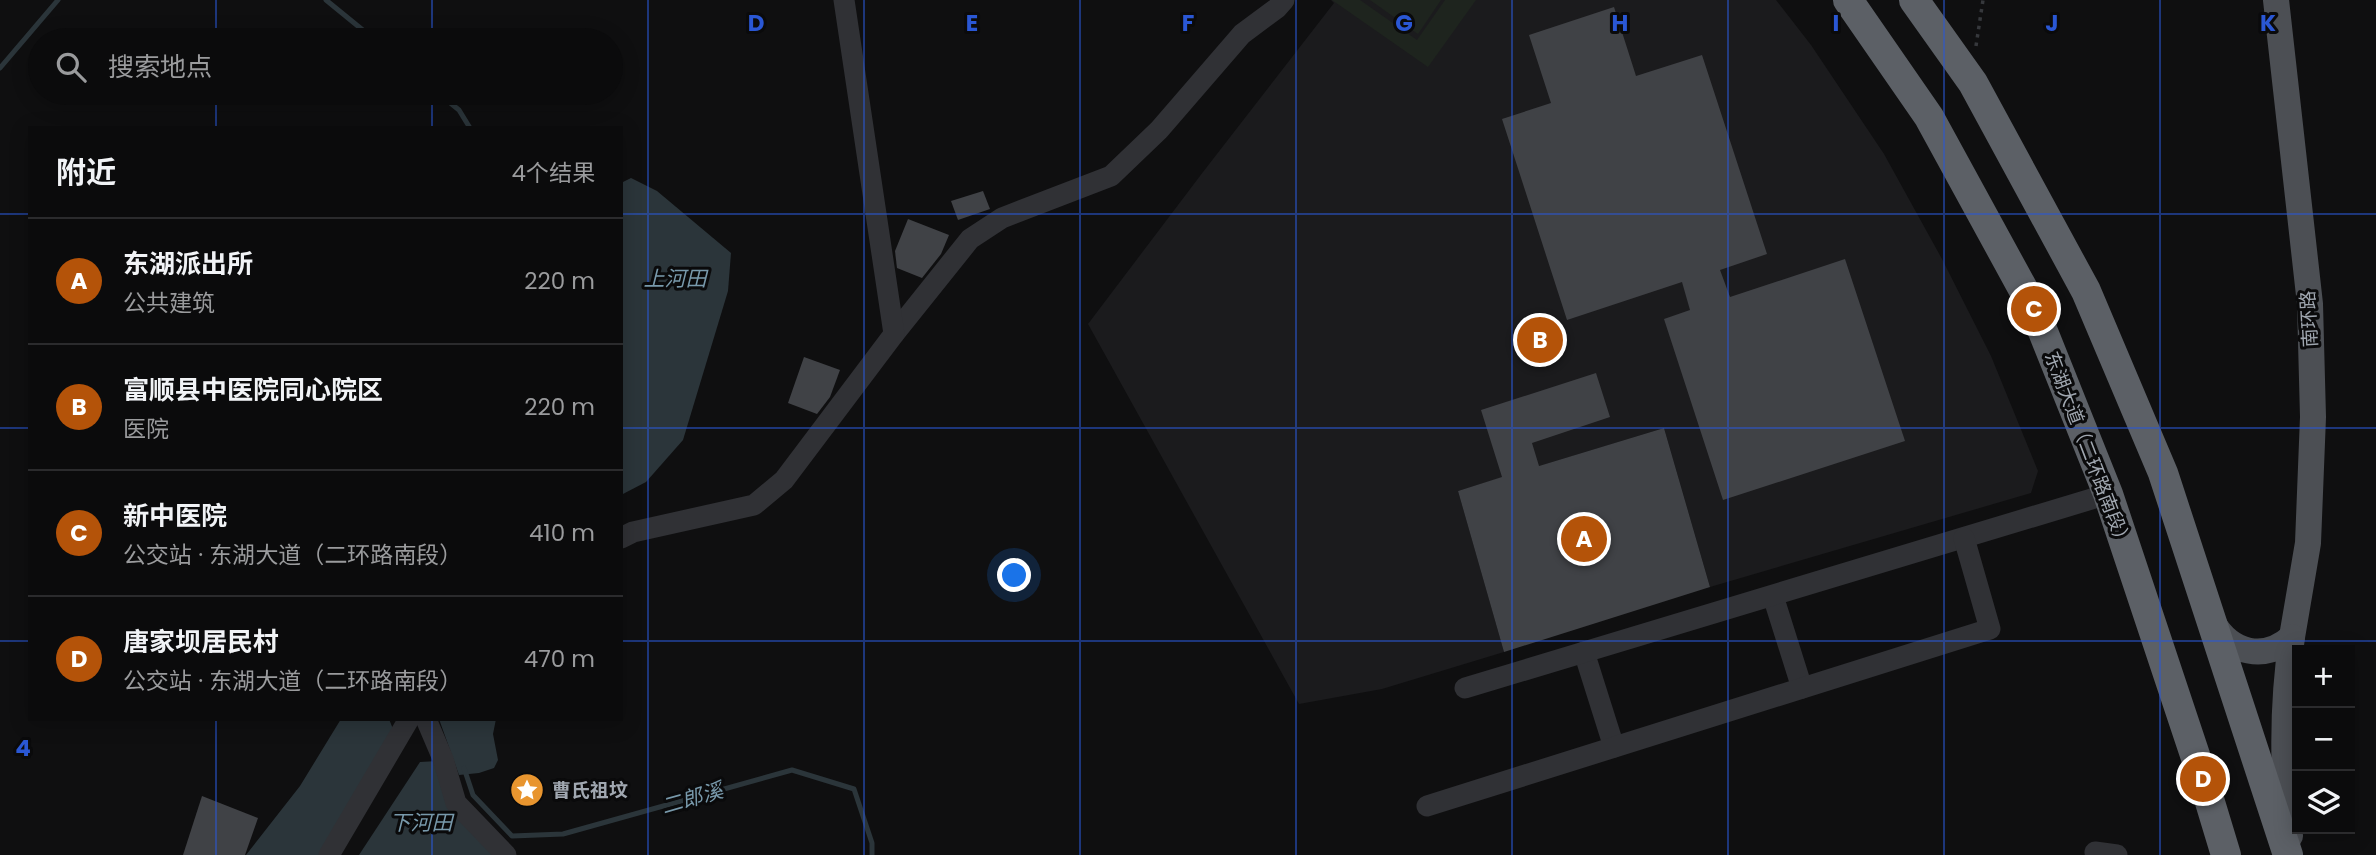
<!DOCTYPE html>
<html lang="zh">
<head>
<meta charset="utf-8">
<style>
  body { margin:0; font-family:Poppins,"Noto Sans SC",sans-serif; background:#19191a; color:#f1f3f6 }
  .controls { position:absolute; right:21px; bottom:21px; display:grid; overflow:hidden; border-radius:0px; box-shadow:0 4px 18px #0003 }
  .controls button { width:63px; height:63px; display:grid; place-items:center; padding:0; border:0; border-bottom:2px solid #2b2b2d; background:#0b0b0c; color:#f1f3f6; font:35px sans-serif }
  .you { position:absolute; left:1015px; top:576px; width:24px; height:24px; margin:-18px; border:5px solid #fff; border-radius:50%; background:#1a73e8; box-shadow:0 0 0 10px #1a73e833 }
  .badge { display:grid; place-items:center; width:46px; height:46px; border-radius:50%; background:#b45309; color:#fff; font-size:23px; font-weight:700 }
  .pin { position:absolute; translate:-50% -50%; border:4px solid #fff; box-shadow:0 2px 7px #0006 }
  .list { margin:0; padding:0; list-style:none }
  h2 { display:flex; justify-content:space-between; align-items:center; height:91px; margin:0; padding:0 28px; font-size:30px }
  h2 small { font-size:23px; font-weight:400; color:#9a9b9d }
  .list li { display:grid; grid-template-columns:46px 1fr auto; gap:21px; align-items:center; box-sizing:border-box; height:126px; padding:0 28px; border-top:2px solid #2b2b2d }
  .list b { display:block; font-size:26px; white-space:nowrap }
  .list p { margin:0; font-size:23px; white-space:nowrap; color:#9a9b9d }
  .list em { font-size:23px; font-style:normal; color:#9a9b9d }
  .icon { flex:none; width:38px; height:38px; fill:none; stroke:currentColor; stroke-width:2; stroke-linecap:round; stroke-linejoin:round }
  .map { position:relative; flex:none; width:2376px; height:855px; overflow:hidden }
  .search { position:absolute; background:#0b0b0c; box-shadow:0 4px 18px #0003; left:28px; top:28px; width:595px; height:77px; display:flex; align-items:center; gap:18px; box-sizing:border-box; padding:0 24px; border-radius:38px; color:#9a9b9d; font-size:26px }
  .panel { position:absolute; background:#0b0b0c; box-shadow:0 4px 18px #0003; left:28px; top:126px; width:595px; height:595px; border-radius:0px }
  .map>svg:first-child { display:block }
  .built { fill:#1b1b1d }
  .green { fill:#1e241e }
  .water { fill:#2b353a }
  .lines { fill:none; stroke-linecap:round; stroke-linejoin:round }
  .stream { stroke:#2b353a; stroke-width:5 }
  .building { fill:#404246 }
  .path { stroke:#36383c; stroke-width:3.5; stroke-dasharray:3.5 5; stroke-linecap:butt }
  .minor { stroke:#303135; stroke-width:21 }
  .major { stroke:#4c4f54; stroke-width:26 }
  .highway { stroke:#5c6066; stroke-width:30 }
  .grid { fill:none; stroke:#2a57d4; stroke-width:2; stroke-opacity:0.55 }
  .labels { text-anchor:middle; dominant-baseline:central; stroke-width:6; stroke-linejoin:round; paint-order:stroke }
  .street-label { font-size:19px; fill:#a0a7b0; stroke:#0a0a0b }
  .poi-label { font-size:19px; font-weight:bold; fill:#a0a7b0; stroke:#0a0a0b; text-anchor:start }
  .water-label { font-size:21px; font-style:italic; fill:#7899ab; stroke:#0a0a0b }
  .grid-label { font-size:23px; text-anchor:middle; font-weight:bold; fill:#2a57d4; stroke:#0a0a0b; stroke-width:6; stroke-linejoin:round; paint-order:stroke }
</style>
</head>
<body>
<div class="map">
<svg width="2376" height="855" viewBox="0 0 2376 855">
  <rect width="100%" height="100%" fill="#0f0f10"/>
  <polygon class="built" points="1331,0 1776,0 1811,45 1884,154 1942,259 1991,356 2038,471 2031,493 1710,587 1664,428 1458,491 1504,652 1382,689 1299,704 1088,324 1203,172 1334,3"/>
  <g class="green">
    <polygon points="1332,0 1360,0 1417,40 1445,0 1476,0 1428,67"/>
    <polygon points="1370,0 1441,0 1418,34"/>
  </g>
  <g class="water">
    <polygon points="631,178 657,191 731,253 728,291 683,440 646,482 621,495 621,183"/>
    <polygon points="341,719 389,719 397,739 329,855 246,855 300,786"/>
    <polygon points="439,719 496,719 493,734 498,760 494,768 479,773 459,775"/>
    <polygon points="438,761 499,855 359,855 420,762"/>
  </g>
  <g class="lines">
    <g class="stream">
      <polyline points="326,0 375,40"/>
      <polyline points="0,68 58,0"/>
      <polyline points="438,93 459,110 470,128"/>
      <polyline points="464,768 473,795 512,836 563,834 792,770 854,789 872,843 872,855"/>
    </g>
  </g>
  <g class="building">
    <polygon points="1614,7 1636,76 1702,55 1767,254 1720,270 1730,297 1845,259 1905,441 1723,500 1664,319 1690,310 1682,282 1567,320 1502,119 1551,103 1529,35"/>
    <polygon points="983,191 990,209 958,220 951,201"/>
    <polygon points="908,219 949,235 941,254 922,278 897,268 895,251"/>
    <polygon points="804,357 840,370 830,397 817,414 788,403"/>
    <polygon points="1596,373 1610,417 1532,443 1539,466 1664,428 1710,587 1504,652 1458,491 1502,477 1481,410"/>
    <polygon points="202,796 258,818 245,855 183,855"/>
  </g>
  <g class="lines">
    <polyline class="path" points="1976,46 1983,0"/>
    <g class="minor">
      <polyline points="894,334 970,239 1002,218 1111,176 1159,130 1242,34 1277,8 1284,0"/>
      <polyline points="621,538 633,532 754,505 784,480 894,334 844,0"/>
      <polyline points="1773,596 1802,688"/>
      <polyline points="1584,652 1614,747"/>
      <polyline points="1465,688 2108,494"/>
      <polyline points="426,719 443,759 456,803 506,855"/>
      <polyline points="1427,806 1990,629 1964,538"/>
      <polyline points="2095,852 2117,855"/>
      <polyline points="329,855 409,719"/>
    </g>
    <g class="major">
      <polyline points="2276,0 2310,304 2313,417 2308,543 2292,637"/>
      <path d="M2213 623C2231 653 2264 662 2292 637 2282 704 2282 769 2290 836"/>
    </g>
    <g class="highway">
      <polyline points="1848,0 1929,117 2034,309 2108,494 2203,779 2226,855"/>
      <polyline points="1914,0 1973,83 2086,291 2163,473 2288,855"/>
    </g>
  </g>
  <path class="grid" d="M216 0V40M432 0V40M648 0V855M864 0V855M1080 0V855M1296 0V855M1512 0V855M1728 0V855M1944 0V855M2160 0V855M216 93V128M432 93V128M0 214H30M621 214H2376M0 428H30M621 428H2376M0 641H30M621 641H2376M216 719V855M432 719V855"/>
  <defs>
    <g id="sight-disc" transform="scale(1.75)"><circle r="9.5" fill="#e8952f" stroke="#0a0a0b"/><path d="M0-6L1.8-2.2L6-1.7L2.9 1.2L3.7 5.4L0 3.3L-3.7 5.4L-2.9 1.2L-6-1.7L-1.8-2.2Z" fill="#fff"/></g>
  </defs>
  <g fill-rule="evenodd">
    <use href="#sight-disc" x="527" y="790"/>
  </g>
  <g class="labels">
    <g class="street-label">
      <text transform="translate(2309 319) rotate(-93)">南环路</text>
      <text transform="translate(2088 450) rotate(69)">东湖大道（二环路南段）</text>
    </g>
    <g class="poi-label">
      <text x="552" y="790">曹氏祖坟</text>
    </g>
    <g class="water-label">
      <text x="675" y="278">上河田</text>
      <text transform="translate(692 798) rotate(-16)">二郎溪</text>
      <text x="421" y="822">下河田</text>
    </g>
  </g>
  <g class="grid-label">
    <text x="756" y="31">D</text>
    <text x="972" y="31">E</text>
    <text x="1188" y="31">F</text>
    <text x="1404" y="31">G</text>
    <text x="1620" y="31">H</text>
    <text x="1836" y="31">I</text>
    <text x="2052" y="31">J</text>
    <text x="2268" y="31">K</text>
    <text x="23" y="756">4</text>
  </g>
</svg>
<div class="controls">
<button>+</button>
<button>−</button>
<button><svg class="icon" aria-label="layers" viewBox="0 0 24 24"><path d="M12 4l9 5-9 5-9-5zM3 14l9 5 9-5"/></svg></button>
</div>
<div class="you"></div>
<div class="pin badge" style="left:1584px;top:539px">A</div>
<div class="pin badge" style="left:1540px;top:340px">B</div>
<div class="pin badge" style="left:2034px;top:309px">C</div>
<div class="pin badge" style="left:2203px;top:779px">D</div>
<div class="search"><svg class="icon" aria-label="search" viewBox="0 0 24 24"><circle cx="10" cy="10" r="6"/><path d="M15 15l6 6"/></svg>搜索地点</div>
<section class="panel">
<h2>附近<small>4个结果</small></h2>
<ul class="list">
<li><span class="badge">A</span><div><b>东湖派出所</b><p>公共建筑</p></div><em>220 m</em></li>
<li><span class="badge">B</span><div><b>富顺县中医院同心院区</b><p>医院</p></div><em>220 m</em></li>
<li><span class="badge">C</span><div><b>新中医院</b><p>公交站 · 东湖大道（二环路南段）</p></div><em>410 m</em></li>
<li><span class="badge">D</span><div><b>唐家坝居民村</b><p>公交站 · 东湖大道（二环路南段）</p></div><em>470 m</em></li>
</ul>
</section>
</div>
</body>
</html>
